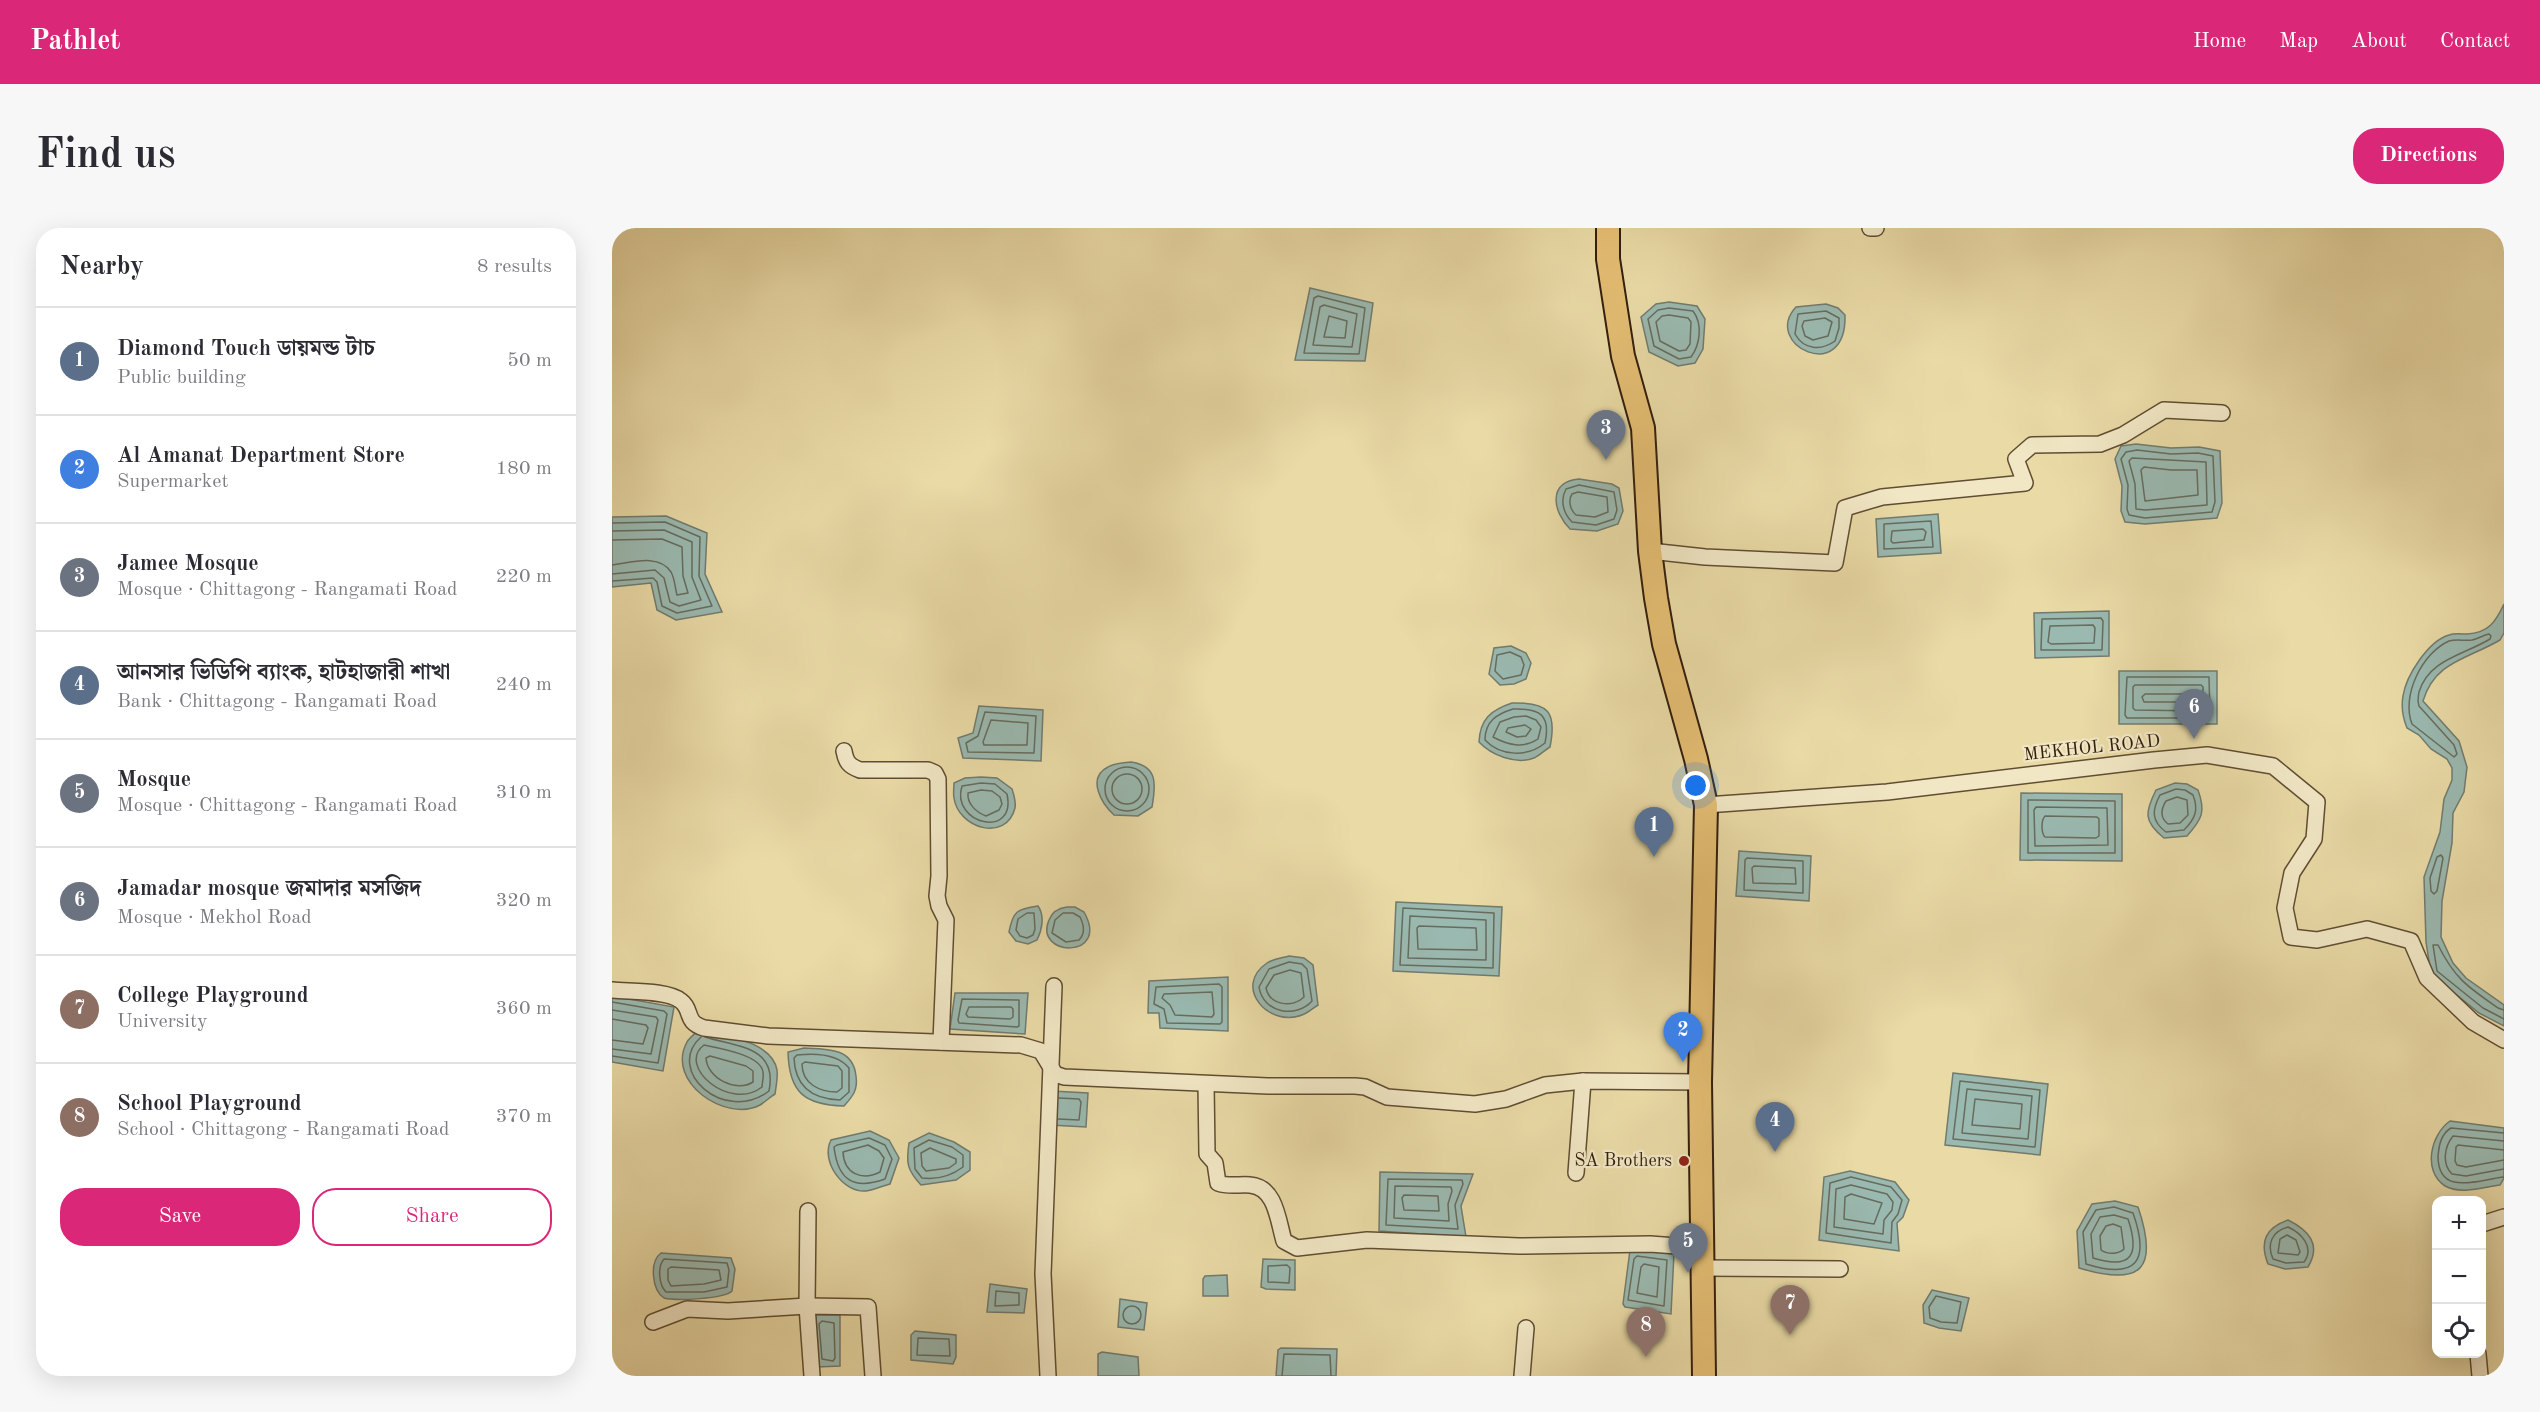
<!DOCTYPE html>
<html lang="en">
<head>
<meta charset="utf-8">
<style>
  body { margin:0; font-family:"Old Standard TT","Noto Serif Bengali",serif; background:#f7f7f7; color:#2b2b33 }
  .controls { position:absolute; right:18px; bottom:18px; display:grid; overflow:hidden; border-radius:12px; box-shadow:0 6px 24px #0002 }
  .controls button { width:54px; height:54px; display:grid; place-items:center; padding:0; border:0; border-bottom:2px solid #e1e1e2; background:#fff; color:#2b2b33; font:30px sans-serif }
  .you { position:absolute; left:1084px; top:558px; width:21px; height:21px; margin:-15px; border:4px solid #fff; border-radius:50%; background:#1a73e8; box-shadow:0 0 0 9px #1a73e833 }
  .badge { display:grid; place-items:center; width:39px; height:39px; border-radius:50%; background:#db2777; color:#fff; font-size:20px; font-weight:700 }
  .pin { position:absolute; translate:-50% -50px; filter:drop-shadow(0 2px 3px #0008) }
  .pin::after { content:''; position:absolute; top:32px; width:21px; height:18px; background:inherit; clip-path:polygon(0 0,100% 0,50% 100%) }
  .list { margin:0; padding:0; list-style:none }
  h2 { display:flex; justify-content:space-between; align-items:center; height:78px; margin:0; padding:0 24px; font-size:26px }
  h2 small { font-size:20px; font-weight:400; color:#7c7c81 }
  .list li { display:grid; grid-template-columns:39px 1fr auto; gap:18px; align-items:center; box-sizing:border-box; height:108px; padding:0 24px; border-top:2px solid #e1e1e2 }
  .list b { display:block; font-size:22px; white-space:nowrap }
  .list p { margin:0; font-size:20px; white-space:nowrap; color:#7c7c81 }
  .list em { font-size:20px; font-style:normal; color:#7c7c81 }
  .actions { display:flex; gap:12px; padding:18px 24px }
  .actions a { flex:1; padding:14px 0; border:2px solid #db2777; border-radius:24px; text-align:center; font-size:21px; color:#db2777 }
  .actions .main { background:#db2777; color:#fff }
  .icon { flex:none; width:33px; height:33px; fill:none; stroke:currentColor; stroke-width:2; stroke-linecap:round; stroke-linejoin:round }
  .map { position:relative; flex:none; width:1892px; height:1148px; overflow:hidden; border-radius:24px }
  header { display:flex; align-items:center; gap:36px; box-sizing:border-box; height:84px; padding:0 30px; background:#db2777; color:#fff }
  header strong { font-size:28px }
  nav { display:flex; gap:33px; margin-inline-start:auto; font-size:21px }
  .intro { display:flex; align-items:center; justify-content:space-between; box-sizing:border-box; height:144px; padding:0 36px }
  h1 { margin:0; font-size:42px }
  .button { padding:15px 27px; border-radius:24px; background:#db2777; color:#fff; font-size:21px; font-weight:700 }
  main { display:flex; gap:36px; padding:0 36px }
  aside { flex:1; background:#fff; border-radius:24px; box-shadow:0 6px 24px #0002 }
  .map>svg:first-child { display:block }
  .water { fill:#9ab9b0; stroke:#717b6f; stroke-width:1.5 }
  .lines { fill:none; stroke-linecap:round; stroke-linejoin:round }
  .shore { stroke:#666c5e; stroke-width:1.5 }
  .minor-casing { stroke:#604d33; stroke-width:18 }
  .highway-casing { stroke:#331e0d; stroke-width:26 }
  .minor { stroke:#f1e7c5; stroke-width:15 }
  .highway { stroke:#e4bd73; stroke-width:22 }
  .poi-dot { fill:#8f2418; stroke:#f1e7c5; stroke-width:2 }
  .labels { text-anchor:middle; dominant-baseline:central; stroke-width:4.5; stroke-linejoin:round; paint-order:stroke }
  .street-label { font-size:18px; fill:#331e0d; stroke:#f1e7c5 }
  .poi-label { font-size:18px; fill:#331e0d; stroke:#f1e7c5; text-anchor:end }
</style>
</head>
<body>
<header>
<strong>Pathlet</strong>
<nav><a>Home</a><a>Map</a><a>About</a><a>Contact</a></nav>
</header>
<div class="intro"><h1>Find us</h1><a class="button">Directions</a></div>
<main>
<aside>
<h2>Nearby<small>8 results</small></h2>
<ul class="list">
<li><span class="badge" style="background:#5c6f8a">1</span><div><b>Diamond Touch ডায়মন্ড টাচ</b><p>Public building</p></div><em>50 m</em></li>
<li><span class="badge" style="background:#3f7fe0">2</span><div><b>Al Amanat Department Store</b><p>Supermarket</p></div><em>180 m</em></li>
<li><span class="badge" style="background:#6b7280">3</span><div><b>Jamee Mosque</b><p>Mosque · Chittagong - Rangamati Road</p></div><em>220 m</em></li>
<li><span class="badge" style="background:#5c6f8a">4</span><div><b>আনসার ভিডিপি ব্যাংক, হাটহাজারী শাখা</b><p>Bank · Chittagong - Rangamati Road</p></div><em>240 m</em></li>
<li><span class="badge" style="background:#6b7280">5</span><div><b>Mosque</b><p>Mosque · Chittagong - Rangamati Road</p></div><em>310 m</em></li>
<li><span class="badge" style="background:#6b7280">6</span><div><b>Jamadar mosque জমাদার মসজিদ</b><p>Mosque · Mekhol Road</p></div><em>320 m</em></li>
<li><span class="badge" style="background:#8d6e63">7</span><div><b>College Playground</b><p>University</p></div><em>360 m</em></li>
<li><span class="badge" style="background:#8d6e63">8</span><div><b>School Playground</b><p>School · Chittagong - Rangamati Road</p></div><em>370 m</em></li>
</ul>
<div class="actions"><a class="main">Save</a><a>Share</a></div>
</aside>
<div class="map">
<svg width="1892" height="1148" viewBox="0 0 1892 1148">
  <rect width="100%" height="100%" fill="#e9daa6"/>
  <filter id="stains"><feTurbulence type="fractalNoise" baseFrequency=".00333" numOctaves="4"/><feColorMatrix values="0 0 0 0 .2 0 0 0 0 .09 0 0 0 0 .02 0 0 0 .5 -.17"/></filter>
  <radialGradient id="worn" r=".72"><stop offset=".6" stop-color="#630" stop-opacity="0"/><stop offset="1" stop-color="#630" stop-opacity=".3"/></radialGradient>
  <g class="water">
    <polygon points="698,60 761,75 753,133 683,132"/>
    <polygon points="1057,74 1085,78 1093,91 1091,121 1083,135 1066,138 1037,124 1029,89 1044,76"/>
    <path d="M1214 76 1226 80 1233 87C1235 158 1149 117 1184 79Z"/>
    <polygon points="1524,216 1559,220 1587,219 1608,223 1610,275 1605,290 1533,296 1513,294 1509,283 1510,258 1503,231 1509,218"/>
    <path d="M967 251 1000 256 1007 260 1011 283 1006 296 985 303 958 301C941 284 935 254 967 251Z"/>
    <polygon points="1326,286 1329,325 1266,329 1264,291"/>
    <polygon points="54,288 95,305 93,346 110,384 64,392 45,382 39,355 0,359 0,289"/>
    <path d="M1892 376V405L1888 412C1856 431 1823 433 1811 473L1847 513 1855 539 1852 564 1841 585 1840 615 1830 673 1829 709 1841 735 1854 750 1892 777V798L1867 785 1819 746 1814 714 1812 649 1828 604 1832 571 1840 552V540L1835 531 1819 521 1807 507 1795 500C1791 490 1789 479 1791 468 1794 448 1816 413 1837 407 1842 405 1849 406 1855 406 1877 405 1884 393 1892 376Z"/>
    <polygon points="1497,383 1497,428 1423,430 1422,385"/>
    <polygon points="899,418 914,425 919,435 914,451 902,456 888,457 877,446 882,420"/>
    <rect x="1507" y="443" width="98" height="53"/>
    <path d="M900 475C937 474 945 484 938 519 933 522 927 528 922 530 904 537 879 527 867 514 868 491 879 482 900 475Z"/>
    <polygon points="367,478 431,482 429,533 351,530 346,510 361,505"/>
    <path d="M519 534C546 538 544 556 540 579L526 588 502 587C490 576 474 550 496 539 502 535 512 535 519 534Z"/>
    <path d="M369 549 385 550 400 561C402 567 404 575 403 580 394 615 346 600 342 570 341 565 342 560 342 555L353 550Z"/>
    <path d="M1563 555 1575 556 1586 562C1594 584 1590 591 1575 608L1552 610C1531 593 1533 584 1544 562Z"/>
    <polygon points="1409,565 1510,566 1510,633 1408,632"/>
    <polygon points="1127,623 1199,628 1197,673 1124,668"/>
    <polygon points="784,674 890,679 887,748 781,743"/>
    <path d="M426 678C433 688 430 702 425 712L416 716 404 713 397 704C401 683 405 681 426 678Z"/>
    <path d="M455 679H463L472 684C499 732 421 729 437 692 440 684 447 680 455 679Z"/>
    <path d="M677 728 692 730 701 737 706 777C701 780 696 785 690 787 657 800 620 759 655 735 661 731 670 730 677 728Z"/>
    <polygon points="616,749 616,803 548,800 547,785 536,785 537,753"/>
    <polygon points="343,765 416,765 413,806 338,801"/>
    <polygon points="0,768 62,779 51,843 0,834"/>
    <path d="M88 801C112 808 160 813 165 842 166 849 164 859 163 866 158 869 153 874 148 877 114 895 53 854 75 814 78 809 84 805 88 801Z"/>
    <path d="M192 820C216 821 241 820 244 848 246 862 241 868 232 878 192 877 177 864 176 824Z"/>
    <polygon points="1341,845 1436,856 1428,927 1333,917"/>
    <polygon points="440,863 476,865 474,899 438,897"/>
    <path d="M1838 893 1892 900V950L1888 957C1872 959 1849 967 1833 958 1810 943 1819 906 1838 893Z"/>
    <path d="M258 903 277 912 287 930 278 956C270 958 262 962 254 963 231 965 208 933 219 912Z"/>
    <path d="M317 905 342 914 358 924V942L344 952 309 957C295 942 294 935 297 915Z"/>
    <polygon points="1238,943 1283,954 1297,972 1291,989 1285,995 1287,1023 1207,1012 1212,949"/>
    <polygon points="768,944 861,946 849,978 854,1009 767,1003"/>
    <path d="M1503 973 1526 979C1547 1041 1530 1059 1467 1040L1465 1003 1480 976Z"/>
    <path d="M1676 992C1696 1002 1710 1016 1696 1039L1673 1041 1656 1036C1647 1013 1654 1000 1676 992Z"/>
    <polygon points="1018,1022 1062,1025 1059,1086 1013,1079 1011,1076"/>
    <path d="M49 1025 119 1030 123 1041 120 1063C112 1071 64 1073 52 1070 40 1062 37 1034 49 1025Z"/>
    <polygon points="651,1031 683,1032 683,1062 654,1061 649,1059"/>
    <polygon points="615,1047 616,1068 591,1068 591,1051 593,1048"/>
    <polygon points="378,1056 415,1061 412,1085 375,1084"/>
    <polygon points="1320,1062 1357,1070 1349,1103 1327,1100 1312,1095 1311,1077"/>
    <polygon points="508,1071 535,1075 532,1102 506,1099"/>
    <polygon points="202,1087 228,1087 228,1138 205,1139"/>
    <polygon points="303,1103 344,1107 344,1129 341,1136 299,1132 299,1107"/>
    <polygon points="669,1120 725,1121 724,1148 664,1148 666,1122"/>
    <polygon points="490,1124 526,1129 527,1148 486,1148 486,1126"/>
  </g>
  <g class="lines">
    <g class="shore">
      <polygon points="706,68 753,80 747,126 692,125 702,70"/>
      <polygon points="712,77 745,86 740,119 701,117 708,79"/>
      <path d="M1057 80 1081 83C1091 96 1088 117 1079 129L1067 131 1042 118 1036 91 1046 82Z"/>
      <path d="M1214 83 1227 90V100L1223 113C1209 123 1192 122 1183 106L1186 86Z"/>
      <polygon points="1057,87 1076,90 1079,94 1078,116 1074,122 1067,123 1048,113 1044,94 1050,88"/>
      <polygon points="717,88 735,93 733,110 712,109"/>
      <polygon points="1213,90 1220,94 1216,108 1201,112 1193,108 1190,98 1192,93"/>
      <polygon points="1525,222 1559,226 1586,225 1601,228 1603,274 1600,284 1533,290 1517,287 1515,281 1516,257 1509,231 1514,224"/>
      <polygon points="1520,230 1594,234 1595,277 1533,282 1524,281 1523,256 1517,233"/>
      <polygon points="1532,239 1559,242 1585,242 1586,267 1533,273 1529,242"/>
      <path d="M967 257 1002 264 1005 282 1002 291 984 297 960 294C951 285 948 272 954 261Z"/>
      <path d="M966 264 995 269 996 284 983 289 964 287C958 282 956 272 960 266Z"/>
      <polygon points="1319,293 1321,319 1272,321 1272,296"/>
      <polyline points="0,295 53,294 88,309 87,348 100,378 65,385 50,378 45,354 41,350 0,353"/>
      <polygon points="1311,301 1314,304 1312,312 1281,315 1279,313 1280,303"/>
      <polyline points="0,303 52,302 80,314 80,349 89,372 67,378 58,374 52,350 43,342 0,346"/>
      <path d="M0 312 50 311 70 319 71 348 76 365 65 367C63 360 63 351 59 344 47 325 18 335 0 337"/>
      <polygon points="1489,390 1491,393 1490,422 1429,422 1430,391"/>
      <polygon points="1481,397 1483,400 1482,415 1439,416 1436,414 1438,398"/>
      <path d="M1877 406 1879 408 1878 411C1852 427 1817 431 1807 464 1806 470 1805 472 1807 478L1842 517 1845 526 1842 529 1800 496C1789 468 1810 425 1837 413 1844 411 1852 413 1860 412 1866 411 1871 407 1877 406Z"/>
      <polygon points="898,424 909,429 912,437 909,447 891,451 883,443 885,427"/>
      <polygon points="1515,449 1597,449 1598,488 1596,490 1515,490 1513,487"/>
      <polygon points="1523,457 1589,457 1591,459 1591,481 1588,483 1523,482 1521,480 1521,459"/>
      <polygon points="1533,466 1579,466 1582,471 1579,474 1532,474 1530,469"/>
      <path d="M901 481C928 480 939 487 933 515 916 529 889 529 873 512 873 493 885 486 901 481Z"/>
      <polygon points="373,484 424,488 422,525 356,524 354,515 366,508"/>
      <path d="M914 488 924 492 929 499 926 511C911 521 896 517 881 509L888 494 902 489Z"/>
      <polygon points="379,492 416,495 415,517 372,517 371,514"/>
      <polygon points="913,497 919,501 914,508 905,509 894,504 896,500"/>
      <circle cx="515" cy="561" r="22"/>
      <circle cx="515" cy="561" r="15"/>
      <path d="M369 555 383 556 395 566C405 612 338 596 350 558Z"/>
      <path d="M1564 561 1573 562 1581 567C1587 582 1583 591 1572 602L1554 604C1539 593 1540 582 1548 567Z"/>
      <path d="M369 562 380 563 388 569 390 576 387 582 374 588C364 584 355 576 356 565Z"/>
      <path d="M1565 569 1575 572 1576 587 1568 595 1556 596C1547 589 1549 581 1554 573Z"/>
      <polygon points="1416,572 1503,573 1503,625 1416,625"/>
      <polygon points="1424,579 1495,580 1496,617 1423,618 1422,582"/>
      <path d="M1433 588 1485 589 1487 591V608L1484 610 1433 609C1429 605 1429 592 1433 588Z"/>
      <polygon points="1829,627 1831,630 1825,663 1822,666 1819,663 1818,650 1825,629"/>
      <polygon points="1135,630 1191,633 1191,665 1132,662 1133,632"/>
      <polygon points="1142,638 1183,640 1184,656 1141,655 1140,640"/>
      <polygon points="791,680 882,685 881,740 788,737"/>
      <polygon points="415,685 422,685 423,701 421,707 415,710 408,708 404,702 406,691"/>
      <path d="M451 685H461L468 689C472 697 473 706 467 712L454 714 440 705 443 692Z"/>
      <polygon points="798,688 874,692 874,732 796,730"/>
      <polygon points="807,698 864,700 865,722 806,721 805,700"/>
      <path d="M677 734 690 736 695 741 700 773C684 791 651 785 647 759L657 741Z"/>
      <path d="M678 742 689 745 692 769C681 780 658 778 654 760L662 747Z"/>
      <polygon points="607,756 610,759 610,794 608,796 555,795 552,781 542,776 544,759"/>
      <polygon points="600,764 602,786 600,789 563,787 558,777 550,770 552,766"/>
      <polygon points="350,771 407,772 407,798 405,799 347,795 346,792"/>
      <polyline points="0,774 52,783 55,786 46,835 0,828"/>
      <polygon points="357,779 399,779 401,781 401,789 398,791 356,789 354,786"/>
      <polyline points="0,782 44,789 46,792 39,826 0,821"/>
      <path d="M1892 782 1886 780C1856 759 1843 751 1826 717H1821L1825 743 1871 780 1892 791"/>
      <polyline points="0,791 34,797 36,800 31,816 0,812"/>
      <path d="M89 809C52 842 112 897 157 863 166 818 125 819 93 809"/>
      <path d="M92 817C107 820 149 827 151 844 152 849 150 855 150 859 118 884 64 838 92 817Z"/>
      <path d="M185 827C203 825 225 825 237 840V864L228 872C200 871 183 859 182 830Z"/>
      <path d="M98 828 134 838 141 843V854C124 865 95 850 94 830Z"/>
      <path d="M193 834 226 838 230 843V860L225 864C208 864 190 856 190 836Z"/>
      <polygon points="1348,853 1428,862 1423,919 1341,911"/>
      <polygon points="1355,861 1420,868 1416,911 1350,905"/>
      <polygon points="1363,871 1410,876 1408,901 1360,897"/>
      <polyline points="446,891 467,892 469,874 467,871 447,870"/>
      <path d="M1892 905 1839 900C1829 906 1827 917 1826 928 1826 970 1868 951 1892 949"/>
      <path d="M257 910 273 917 280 931 273 951C242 962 226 953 222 919L225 917Z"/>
      <path d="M317 912 340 919 351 927V939C339 948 326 952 310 950L303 941 302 920Z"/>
      <path d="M1892 913 1841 908C1833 918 1829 935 1840 946L1854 948 1892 941"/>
      <path d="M256 917 267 923 272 930 268 944C250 953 232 946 231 924Z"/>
      <polygon points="318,920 344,931 344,935 337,940 314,943 310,938 309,925"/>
      <polyline points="1892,922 1846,917 1844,919 1843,933 1845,937 1854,939 1892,932"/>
      <polygon points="1239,949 1279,959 1290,972 1286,986 1280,994 1279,1015 1214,1005 1218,955"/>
      <polygon points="776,951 850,952 851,956 843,977 846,1001 774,997"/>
      <polygon points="1239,957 1275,966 1281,974 1280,982 1272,992 1271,1006 1222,999 1224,961"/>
      <polygon points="783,958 839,959 840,963 836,976 837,993 782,990"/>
      <polygon points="1239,966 1270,975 1262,996 1232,991 1233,969"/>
      <polygon points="792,967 826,968 827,983 792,982 790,970"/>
      <path d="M1502 979 1521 985C1538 1033 1525 1052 1474 1036L1471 1004 1484 982Z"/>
      <path d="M1502 987 1516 991C1528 1027 1520 1042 1481 1030L1479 1006 1488 989Z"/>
      <path d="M1501 996 1509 999 1512 1021C1506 1027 1494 1026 1489 1022L1488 1008 1494 998Z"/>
      <path d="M1676 999C1689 1005 1703 1019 1692 1034L1674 1035 1661 1031C1654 1015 1661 1003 1676 999Z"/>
      <polygon points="1675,1007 1684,1012 1688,1024 1686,1027 1666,1025 1668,1011"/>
      <polygon points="1025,1028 1055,1032 1052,1078 1016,1072 1022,1031"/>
      <path d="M52 1031 115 1035 117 1042 115 1059 92 1064H54C47 1057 45 1039 52 1031Z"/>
      <polygon points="1032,1036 1047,1039 1045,1069 1025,1065 1029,1039"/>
      <polygon points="675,1037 678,1040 677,1055 656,1054 656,1038"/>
      <polygon points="59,1039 107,1042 109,1052 92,1056 59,1058 56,1052 56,1041"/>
      <polygon points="384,1063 407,1065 407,1077 383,1078"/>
      <polygon points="1324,1068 1349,1074 1345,1095 1329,1094 1318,1090 1317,1079"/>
      <circle cx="520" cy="1087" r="9"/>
      <polygon points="210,1093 222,1095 223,1130 221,1133 210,1131 207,1096"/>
      <polygon points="306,1110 337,1111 338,1128 305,1127"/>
      <polyline points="670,1148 672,1126 718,1127 719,1148"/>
    </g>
    <g class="minor-casing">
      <g id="minor">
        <polyline points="1258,0 1264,0"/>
        <polyline points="1038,323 1093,329 1223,335 1233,280 1270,269 1413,255 1404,231 1420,217 1488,216 1511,207 1552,182 1610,185"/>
        <path d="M232 523C234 534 237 538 248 542H316L323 545 326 551 327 648 325 668 327 678 334 692 329 814"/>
        <polyline points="1094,577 1275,564 1542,532 1595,527 1661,538 1705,574 1702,611 1680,645 1673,680 1679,709 1705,712 1755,701 1799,713 1815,750 1861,794 1892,812"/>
        <path d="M0 762C17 764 56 762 69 773 81 782 72 794 92 800L156 808 409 817 429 823 443 846 452 849 656 858H743L753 859 775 869 863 876 894 871 933 857 971 853 1088 854"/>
        <path d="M594 856 595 926 603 935 606 955C616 959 628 956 638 957 664 959 666 993 672 1013L685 1020 755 1012 907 1018 1038 1016 1091 1020"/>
        <polyline points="964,945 971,853"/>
        <polyline points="196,983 195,1078 200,1148"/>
        <polyline points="1870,996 1892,989"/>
        <polyline points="1092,1040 1228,1041"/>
        <polyline points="41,1094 75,1081 116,1083 195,1078 256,1079 261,1148"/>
        <polyline points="1866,1126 1868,1148"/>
        <polyline points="436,1148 431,1046 442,758"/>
        <polyline points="910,1148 914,1100"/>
      </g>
    </g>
    <g class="highway-casing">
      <polyline id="highway" points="996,0 996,31 1011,128 1031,200 1038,323 1044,370 1052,416 1084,531 1094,577 1088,854 1092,1148"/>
    </g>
    <use href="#minor" class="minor"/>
    <use href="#highway" class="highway"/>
  </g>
  <circle class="poi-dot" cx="1072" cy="933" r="6"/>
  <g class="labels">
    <g class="street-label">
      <text transform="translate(1480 520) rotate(-6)">MEKHOL ROAD</text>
    </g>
    <g class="poi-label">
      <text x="1060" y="933">SA Brothers</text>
    </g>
  </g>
  <rect width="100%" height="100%" filter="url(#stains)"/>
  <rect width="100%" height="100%" fill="url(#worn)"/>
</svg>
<div class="controls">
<button>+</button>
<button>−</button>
<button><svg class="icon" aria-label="locate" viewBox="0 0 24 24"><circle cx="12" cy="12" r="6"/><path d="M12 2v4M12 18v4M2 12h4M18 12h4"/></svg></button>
</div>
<div class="you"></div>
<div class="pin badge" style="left:1042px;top:629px;background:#5c6f8a">1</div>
<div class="pin badge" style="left:1071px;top:834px;background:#3f7fe0">2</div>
<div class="pin badge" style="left:994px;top:232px;background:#6b7280">3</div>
<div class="pin badge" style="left:1163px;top:924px;background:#5c6f8a">4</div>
<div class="pin badge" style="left:1076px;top:1045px;background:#6b7280">5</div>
<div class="pin badge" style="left:1582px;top:511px;background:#6b7280">6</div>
<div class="pin badge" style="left:1178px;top:1107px;background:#8d6e63">7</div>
<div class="pin badge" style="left:1034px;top:1129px;background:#8d6e63">8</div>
</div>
</main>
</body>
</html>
